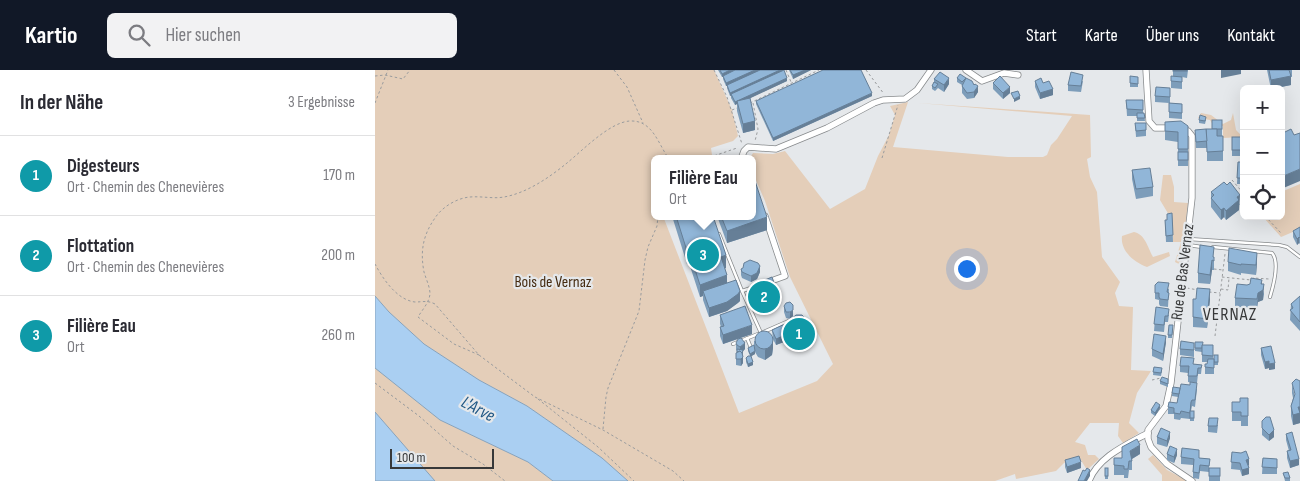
<!DOCTYPE html>
<html lang="de">
<head>
<meta charset="utf-8">
<style>
  body { margin:0; font-family:"Sofia Sans Condensed",sans-serif; background:#f2f2f3; color:#2b2b33 }
  .controls { position:absolute; right:15px; top:15px; display:grid; overflow:hidden; border-radius:8px; box-shadow:0 5px 20px #0002 }
  .controls button { width:45px; height:45px; display:grid; place-items:center; padding:0; border:0; border-bottom:1px solid #e1e1e2; background:#fff; color:#2b2b33; font:25px sans-serif }
  .scale { position:absolute; left:15px; bottom:12px; width:104px; box-sizing:border-box; padding-left:5px; border:2px solid #373839; border-top:0; font-size:14px; line-height:18px; white-space:nowrap; color:#373839; -webkit-text-stroke:4px #e5e8eb; paint-order:stroke }
  .you { position:absolute; left:591px; top:198px; width:18px; height:18px; margin:-12px; border:4px solid #fff; border-radius:50%; background:#1a73e8; box-shadow:0 0 0 8px #1a73e833 }
  .badge { display:grid; place-items:center; width:32px; height:32px; border-radius:50%; background:#111827; color:#fff; font-size:16px; font-weight:700 }
  .pin { position:absolute; translate:-50% -50%; border:2px solid #fff; box-shadow:0 1px 5px #0006 }
  .popup { position:absolute; left:276px; top:85px; width:105px; height:65px; box-sizing:border-box; display:grid; place-content:center; border-radius:8px; background:#fff; filter:drop-shadow(0 1px 4px #0005); font-size:16px; white-space:nowrap; color:#7c7c81 }
  .popup b { font-size:19px; color:#2b2b33 }
  .popup::after { content:''; position:absolute; left:50%; top:100%; margin-left:-10px; border:10px solid transparent; border-top-color:#fff }
  .list { margin:0; padding:0; list-style:none }
  h2 { display:flex; justify-content:space-between; align-items:center; height:65px; margin:0; padding:0 20px; font-size:21px }
  h2 small { font-size:16px; font-weight:400; color:#7c7c81 }
  .list li { display:grid; grid-template-columns:32px 1fr auto; gap:15px; align-items:center; box-sizing:border-box; height:80px; padding:0 20px; border-top:1px solid #e1e1e2 }
  .list b { display:block; font-size:19px; white-space:nowrap }
  .list p { margin:0; font-size:16px; white-space:nowrap; color:#7c7c81 }
  .list em { font-size:16px; font-style:normal; color:#7c7c81 }
  .icon { flex:none; width:28px; height:28px; fill:none; stroke:currentColor; stroke-width:2; stroke-linecap:round; stroke-linejoin:round }
  .map { position:relative; flex:none; width:925px; height:411px; overflow:hidden }
  header { display:flex; align-items:center; gap:30px; box-sizing:border-box; height:70px; padding:0 25px; background:#111827; color:#fff }
  header strong { font-size:24px }
  nav { display:flex; gap:28px; margin-inline-start:auto; font-size:18px }
  .search { width:350px; height:45px; background:#f2f2f3; display:flex; align-items:center; gap:12px; box-sizing:border-box; padding:0 18px; border-radius:8px; color:#7c7c81; font-size:19px }
  main { display:flex }
  aside { flex:1; background:#fff }
  .map>svg:first-child { display:block }
  .green { fill:#e4ceb9 }
  .water { fill:#aacff2; stroke:#88a2ba }
  .lines { fill:none; stroke-linecap:round; stroke-linejoin:round }
  .service-casing { stroke:#878a8c; stroke-width:4 }
  .minor-casing { stroke:#878a8c; stroke-width:7 }
  .path { stroke:#9a9c9e; stroke-width:1; stroke-dasharray:2.5 2.5; stroke-linecap:butt }
  .service { stroke:#fff; stroke-width:2.5 }
  .minor { stroke:#fff; stroke-width:5.5 }
  .wall { fill:#7d9dba }
  .shaded-wall { fill:#667f97 }
  .building { fill:#91b6d8; stroke:#667f97 }
  .labels { text-anchor:middle; dominant-baseline:central; stroke-width:4.5; stroke-linejoin:round; paint-order:stroke }
  .street-label { font-size:16px; fill:#373839; stroke:#e5e8eb }
  .park-label { font-size:16px; fill:#452b10; stroke:#e5e8eb }
  .neighbourhood-label { font-size:18px; letter-spacing:1px; fill:#373839; stroke:#e5e8eb }
  .water-label { font-size:18px; font-style:italic; fill:#215885; stroke:#e5e8eb }
</style>
</head>
<body>
<header>
<strong>Kartio</strong>
<div class="search"><svg class="icon" aria-label="search" viewBox="0 0 24 24"><circle cx="10" cy="10" r="6"/><path d="M15 15l6 6"/></svg>Hier suchen</div>
<nav><a>Start</a><a>Karte</a><a>Über uns</a><a>Kontakt</a></nav>
</header>
<main>
<aside>
<h2>In der Nähe<small>3 Ergebnisse</small></h2>
<ul class="list">
<li><span class="badge" style="background:#0f9aa8">1</span><div><b>Digesteurs</b><p>Ort · Chemin des Chenevières</p></div><em>170 m</em></li>
<li><span class="badge" style="background:#0f9aa8">2</span><div><b>Flottation</b><p>Ort · Chemin des Chenevières</p></div><em>200 m</em></li>
<li><span class="badge" style="background:#0f9aa8">3</span><div><b>Filière Eau</b><p>Ort</p></div><em>260 m</em></li>
</ul>
</aside>
<div class="map">
<svg width="925" height="411" viewBox="0 0 925 411">
  <rect width="100%" height="100%" fill="#e5e8eb"/>
  <g class="green">
    <polygon points="0,0 339,0 357,40 363,66 358,71 336,78 337,85 328,89 279,89 279,146 288,146 364,343 442,311 458,294 415,207 390,131 380,108 381,99 377,89 375,88 378,83 398,84 410,81 455,139 490,119 503,86 514,65 520,45 515,36 533,32 518,77 633,87 668,87 672,85 676,75 682,69 697,46 543,33 715,45 716,87 712,89 715,107 722,122 727,187 745,212 740,223 744,236 758,237 756,300 776,301 762,323 754,353 764,363 748,373 743,366 744,353 715,353 700,372 710,375 713,385 720,385 724,389 712,400 704,387 689,393 681,401 641,409 640,404 620,411 253,411 227,388 152,336 104,310 49,274 14,242 0,226"/>
    <polygon points="826,43 836,45 848,54 856,50 858,43 861,60 868,67 848,68 848,56 838,55 835,50 823,48"/>
    <polygon points="788,105 796,105 799,117 799,132 813,133 806,195 800,192 806,172 798,172 797,150 785,130"/>
    <polygon points="925,114 925,159 906,167 887,146 906,146 906,122"/>
    <path d="M759 162C770 164 773 178 778 187L794 182 795 186 772 197C759 192 745 181 747 166Z"/>
    <polygon points="0,298 65,350 153,392 178,411 51,411 43,392 0,342"/>
    <polygon points="778,385 792,400 813,411 787,411 787,405 773,389"/>
  </g>
  <g class="water">
    <polygon points="0,226 14,242 49,274 104,310 152,336 227,388 253,411 178,411 153,392 65,350 0,298"/>
    <polygon points="0,342 60,411 0,411"/>
  </g>
  <g class="lines">
    <g class="service-casing">
      <g id="service">
        <polyline points="344,164 367,221 379,217"/>
        <polyline points="814,169 904,175 912,177 925,187"/>
        <polyline points="813,175 827,177"/>
        <path d="M838 177 897 183C905 192 898 217 895 227"/>
        <polyline points="367,221 386,263 416,250"/>
        <polyline points="372,268 376,278"/>
        <polyline points="358,274 383,264"/>
      </g>
    </g>
    <g class="minor-casing">
      <g id="minor">
        <polyline points="591,0 607,11 629,3 643,5"/>
        <polyline points="771,0 774,51 780,58 797,58"/>
        <polyline points="806,58 813,61 817,66 817,128 796,313 791,336 773,360 773,369 776,377 792,394 817,411"/>
        <polyline points="366,89 369,81 373,77 401,79 452,58 499,33 508,30 530,29 542,20 556,0"/>
        <polyline points="390,146 410,206 396,211"/>
        <path d="M714 411C723 387 751 375 773 363"/>
      </g>
    </g>
    <g class="path">
      <polyline points="239,0 252,17 268,53"/>
      <polyline points="339,0 352,27 367,74"/>
      <polyline points="411,0 416,12"/>
      <polyline points="491,0 509,24"/>
      <polyline points="0,6 10,5 28,9 35,0"/>
      <polyline points="0,33 13,0"/>
      <polyline points="375,33 444,0"/>
      <polyline points="378,33 383,59 380,71"/>
      <polyline points="357,40 362,38"/>
      <polyline points="507,88 523,35"/>
      <polyline points="330,89 362,78"/>
      <polyline points="857,110 869,124"/>
      <polyline points="279,120 279,134"/>
      <polyline points="890,146 906,163"/>
      <path d="M0 194C8 209 22 230 40 232 48 232 52 230 60 234L104 285 160 327 228 360 298 401 309 411"/>
      <polyline points="839,199 848,200"/>
      <polyline points="847,207 876,210 878,208 894,209"/>
      <polyline points="812,218 823,220"/>
      <polyline points="846,219 853,220 854,208"/>
      <polyline points="834,222 845,223"/>
      <polyline points="834,245 842,246"/>
      <polyline points="840,266 850,184"/>
      <path d="M104 285 79 274 43 247C47 240 54 233 55 224 55 217 51 209 49 202 45 181 48 165 60 148 67 137 82 128 95 127 107 126 118 129 129 127 152 123 175 107 192 93 208 80 235 52 255 51 278 50 283 74 294 89"/>
      <polyline points="777,310 786,308"/>
      <polyline points="0,313 44,346 78,376 108,394 130,411"/>
      <polyline points="163,329 223,377 259,411"/>
      <polyline points="228,359 231,327 233,318 264,241 270,190 273,177 282,156 283,146"/>
    </g>
    <use href="#service" class="service"/>
    <use href="#minor" class="minor"/>
  </g>
  <g class="wall">
    <polygon points="343,0 408,0 412,11 375,28 380,60 368,63 362,41 362,34 360,35 356,28 356,25 355,26 352,18 352,16 351,16 348,9 348,7 347,7"/>
    <polygon points="414,0 436,0 418,9"/>
    <polygon points="798,0 813,0 812,8 807,7 807,19 796,18 796,6 798,7"/>
    <polygon points="892,0 917,0 917,7 916,7 916,15 896,19"/>
    <polygon points="763,7 763,17 755,17 755,13"/>
    <polygon points="582,8 591,9 603,22 599,28 592,29 587,23 587,15 582,12"/>
    <polygon points="559,9 574,14 569,22 563,18 560,21 557,19 557,16 559,12"/>
    <polygon points="660,11 668,13 678,25 665,29 660,17"/>
    <polygon points="708,11 706,22 693,21 693,15"/>
    <polygon points="618,13 635,23 628,29 618,19"/>
    <polygon points="795,24 795,33 807,34 807,49 794,48 794,33 780,32 780,26"/>
    <polygon points="497,26 398,71 381,34 381,31"/>
    <polygon points="751,30 768,30 768,43 769,43 770,51 762,51 762,46 752,46"/>
    <polygon points="824,50 831,50 830,54 824,53"/>
    <polygon points="847,50 847,66 842,66 848,66 848,91 832,91 832,76 832,78 821,78 820,60 837,59"/>
    <polygon points="790,52 813,56 813,96 803,96 803,72 790,70"/>
    <polygon points="760,53 771,53 771,66 761,67"/>
    <rect x="857" y="67" width="10" height="19"/>
    <polygon points="869,72 869,87 868,85 868,73"/>
    <polygon points="863,92 869,92 869,114 862,114"/>
    <polygon points="757,100 778,117 778,126 761,129 757,109"/>
    <polygon points="836,122 865,134 864,135 864,140 851,150 849,147 846,150 836,137"/>
    <polygon points="797,143 798,172 791,172 790,150 792,150"/>
    <polygon points="297,146 338,146 351,198 350,198 352,212 365,231 352,241 334,247 328,230 328,226 325,227 314,193 312,194"/>
    <polygon points="342,146 377,146 392,160 352,173"/>
    <polygon points="925,157 925,174 924,173 922,175 918,167 918,161"/>
    <polygon points="839,187 839,200 837,200 835,214 823,213 823,203"/>
    <polygon points="853,192 882,192 881,205 866,203 866,205 853,201"/>
    <polygon points="366,199 385,202 382,209 376,212 367,208 366,205"/>
    <polygon points="887,214 889,224 888,230 883,232 882,238 860,237 860,228 872,215"/>
    <polygon points="780,215 794,219 793,237 785,236 784,234 784,230 780,229"/>
    <polygon points="377,221 402,231 387,236 381,236 377,231"/>
    <polygon points="925,226 925,261 915,250 916,234"/>
    <polygon points="818,229 835,229 832,258 818,257"/>
    <polygon points="409,236 418,246 415,249 411,248 409,242"/>
    <polygon points="781,237 794,245 793,252 790,252 789,262 779,261"/>
    <polygon points="345,245 377,264 348,274 345,266 345,257 346,257 345,254"/>
    <polygon points="414,252 434,268 427,275 418,274 414,269 414,270 401,275 398,269 398,278 397,285 390,290 383,287 380,282 380,284 376,286 378,295 373,297 371,292 371,288 375,286 373,281 373,278 379,276 379,271 398,269 397,260"/>
    <polygon points="798,258 797,268 793,268 793,265"/>
    <polygon points="791,272 788,291 777,286 777,279"/>
    <polygon points="820,272 827,275 838,275 838,289 843,285 843,295 839,295 839,304 830,304 830,294 832,294 833,292 827,292 827,282 820,281"/>
    <polygon points="361,273 370,279 368,281 368,293 366,296 361,295 361,283 362,282 361,279"/>
    <polygon points="886,278 900,299 894,300 894,298 890,299 886,285"/>
    <polygon points="805,279 819,279 819,287 805,285"/>
    <polygon points="819,294 827,295 826,304 823,304 822,313 813,312 813,303 805,302 805,296"/>
    <polygon points="779,297 787,301 786,306 778,305"/>
    <polygon points="793,309 793,317 785,314 785,311"/>
    <polygon points="917,313 925,353 918,355 916,346 916,336 918,328 917,323"/>
    <polygon points="805,318 822,319 820,337 817,336 816,341 819,341 819,351 815,351 815,349 806,348 805,350 799,349 799,344 793,344 793,337 802,333 803,327 797,326 797,323"/>
    <polygon points="873,328 873,356 866,356 866,351 857,351 857,332 865,332"/>
    <polygon points="785,338 780,346 776,343 776,340"/>
    <polygon points="887,351 899,367 894,371 887,365"/>
    <polygon points="843,355 842,363 833,362 833,356"/>
    <polygon points="911,364 924,395 915,398 912,388 912,381 914,381 911,370"/>
    <polygon points="782,367 795,368 792,377 782,374"/>
    <polygon points="857,382 874,395 873,396 874,404 867,406 865,400 856,399"/>
    <polygon points="765,384 757,389 757,400 754,400 753,408 749,408 749,405 739,405 739,388 747,388"/>
    <polygon points="792,384 802,385 799,393 792,390"/>
    <polygon points="806,387 835,389 834,398 845,398 845,411 834,411 834,402 825,401 824,409 818,408 818,395 806,394"/>
    <polygon points="888,388 902,389 902,404 887,404"/>
    <polygon points="690,390 706,398 692,403 690,397"/>
    <rect x="730" y="398" width="3" height="11"/>
    <polygon points="908,403 915,408 915,411 910,411"/>
  </g>
  <g class="shaded-wall">
    <polygon points="355,0 362,0 347,7 347,4"/>
    <polygon points="380,0 387,0 351,16 351,13"/>
    <polygon points="405,0 408,0 408,2 355,26 355,23"/>
    <polygon points="430,0 436,0 418,9 418,5"/>
    <polygon points="846,0 866,0 866,4 846,8"/>
    <polygon points="916,6 916,15 896,19 896,10"/>
    <polygon points="412,8 412,11 363,34 362,31 362,34 360,35 360,32"/>
    <polygon points="574,8 574,14 569,22 569,15"/>
    <polygon points="603,16 603,22 599,28 599,22"/>
    <polygon points="635,17 635,23 628,29 628,23"/>
    <polygon points="678,19 678,25 665,29 665,23"/>
    <polygon points="497,23 497,26 398,71 398,68"/>
    <polygon points="645,26 645,29 639,32 639,29"/>
    <polygon points="380,51 380,60 368,63 368,54"/>
    <polygon points="925,99 925,111 906,119 906,107"/>
    <polygon points="865,125 864,140 851,150 851,141 862,127"/>
    <polygon points="849,138 849,147 846,150 846,140"/>
    <polygon points="392,147 392,160 352,173 352,161"/>
    <polygon points="924,167 924,173 922,175 922,169"/>
    <polygon points="312,181 314,181 314,193 312,194"/>
    <polygon points="882,183 882,192 881,205 881,195"/>
    <polygon points="351,185 351,198 346,200 346,187"/>
    <polygon points="837,190 837,200 835,214 835,205"/>
    <polygon points="385,196 385,202 382,209 376,212 376,206"/>
    <polygon points="352,205 352,218 328,221 328,226 325,227 325,215"/>
    <polygon points="887,210 887,221 889,214 888,230 883,232 882,238 883,223"/>
    <polygon points="835,219 835,229 832,258 832,249"/>
    <polygon points="365,221 365,231 363,233 352,241 334,247 334,238"/>
    <polygon points="402,221 402,231 387,236 387,227"/>
    <polygon points="418,240 418,246 415,249 415,242"/>
    <polygon points="377,255 377,264 348,274 348,265"/>
    <polygon points="434,259 434,268 427,275 427,265"/>
    <polygon points="414,264 414,270 401,275 401,269"/>
    <polygon points="791,266 791,272 788,291 788,284"/>
    <polygon points="398,269 398,278 397,285 390,290 390,280"/>
    <polygon points="370,273 370,279 368,281 367,288 368,287 368,293 366,296 365,277"/>
    <polygon points="380,281 380,284 375,287 375,284"/>
    <polygon points="894,291 894,298 890,299 890,292"/>
    <polygon points="378,292 378,295 373,297 373,294"/>
    <polygon points="900,293 900,299 894,300 894,294"/>
    <polygon points="785,335 785,338 780,346 780,343"/>
    <polygon points="923,337 925,337 925,353 918,355 918,345"/>
    <polygon points="899,360 899,367 894,371 894,365"/>
    <polygon points="795,362 795,368 792,377 792,371"/>
    <polygon points="765,375 765,384 755,390 755,381"/>
    <polygon points="802,379 802,385 799,393 799,387"/>
    <polygon points="874,389 874,395 871,397 871,390"/>
    <polygon points="924,389 924,395 915,398 915,391"/>
    <polygon points="706,392 706,398 692,403 692,397"/>
    <polygon points="874,398 874,404 867,406 867,400"/>
    <polygon points="715,400 715,406 712,411 709,411"/>
  </g>
  <g class="building">
    <polygon points="345,0 355,0 347,4"/>
    <polygon points="360,0 380,0 351,13 348,6"/>
    <polygon points="385,0 405,0 355,23 352,15"/>
    <polygon points="409,0 412,8 360,32 356,24"/>
    <polygon points="415,0 430,0 418,5"/>
    <polygon points="448,0 486,0 497,23 398,68 381,31"/>
    <rect x="798" y="0" width="14" height="1"/>
    <polygon points="894,0 914,0 916,6 896,10"/>
    <polygon points="565,2 574,8 569,15 559,9"/>
    <polygon points="696,2 708,5 706,16 693,15"/>
    <polygon points="585,4 591,8 587,12 582,8"/>
    <polygon points="625,6 635,17 628,23 618,13"/>
    <polygon points="755,6 763,7 763,14 755,13"/>
    <polygon points="796,6 807,7 807,12 796,11"/>
    <polygon points="591,8 597,11 599,15 600,14 603,16 599,22 592,23 587,16"/>
    <polygon points="666,8 668,13 674,11 678,19 665,23 660,11"/>
    <polygon points="559,12 563,14 560,18 557,16"/>
    <polygon points="781,17 795,18 795,27 780,26"/>
    <polygon points="643,21 645,26 639,29 636,23"/>
    <polygon points="375,28 380,51 368,54 362,31"/>
    <polygon points="751,30 768,30 768,40 752,39"/>
    <polygon points="794,33 807,34 807,43 794,42"/>
    <polygon points="762,43 769,43 770,48 762,48"/>
    <polygon points="825,45 831,47 830,51 824,50"/>
    <rect x="837" y="50" width="10" height="9"/>
    <polygon points="806,51 813,56 813,79 803,79 803,62 790,61 790,52"/>
    <polygon points="760,53 771,53 771,60 761,61"/>
    <polygon points="831,59 842,59 842,66 848,66 848,81 832,82"/>
    <polygon points="831,59 832,71 821,72 820,60"/>
    <polygon points="916,59 919,65 925,63 925,99 906,107 906,64"/>
    <rect x="857" y="67" width="10" height="13"/>
    <rect x="803" y="82" width="10" height="8"/>
    <polygon points="349,86 350,89 340,89"/>
    <polygon points="863,92 869,92 869,108 862,108"/>
    <polygon points="775,98 778,117 761,119 757,100"/>
    <polygon points="380,111 392,147 352,161 346,146 377,146 377,112"/>
    <polygon points="849,112 852,115 855,112 865,125 862,127 864,130 851,141 849,138 846,140 836,128 839,125 836,122"/>
    <polygon points="797,143 798,165 791,166 790,150 792,150 792,144"/>
    <polygon points="301,146 338,146 351,185 346,187 352,205 325,215 314,181 312,181"/>
    <polygon points="925,157 925,168 924,167 922,169 918,161"/>
    <polygon points="825,175 839,177 838,187 839,187 839,191 837,190 835,205 823,203"/>
    <polygon points="854,178 882,183 881,195 866,194 866,195 853,192"/>
    <polygon points="375,190 383,193 385,196 382,203 376,206 367,202 366,199 368,198 369,193"/>
    <polygon points="397,207 402,221 387,227 381,226 377,221 378,215"/>
    <polygon points="876,208 887,210 886,214 889,214 888,220 883,223 882,229 860,228 862,214 872,215 875,214"/>
    <polygon points="361,210 365,221 363,224 352,232 334,238 328,221"/>
    <polygon points="783,212 794,213 792,222 794,223 793,230 785,229 784,227 784,223 780,223 780,215"/>
    <polygon points="822,218 835,219 832,249 818,247 818,229 821,229"/>
    <polygon points="925,226 925,252 915,240 918,238 916,234"/>
    <polygon points="415,232 418,235 418,240 415,242 411,242 409,236 411,233"/>
    <polygon points="370,236 377,255 348,265 345,257 349,256 345,245"/>
    <polygon points="781,237 794,239 793,246 790,246 789,255 779,254"/>
    <polygon points="421,245 427,245 433,251 434,259 427,265 418,265 413,258 414,251"/>
    <polygon points="414,252 413,264 401,269 397,260"/>
    <polygon points="794,255 798,255 797,265 793,265"/>
    <circle cx="389" cy="270" r="9"/>
    <polygon points="779,264 791,266 788,284 777,279"/>
    <polygon points="366,268 370,273 365,277 362,275 361,273 363,269"/>
    <polygon points="806,271 819,273 819,280 805,279"/>
    <polygon points="820,272 828,272 827,278 820,278"/>
    <polygon points="379,275 380,281 375,284 373,278"/>
    <polygon points="827,275 838,275 838,286 827,285"/>
    <polygon points="896,276 900,293 894,294 894,291 890,292 886,278"/>
    <polygon points="362,279 368,280 367,284 365,281 362,282"/>
    <polygon points="365,281 367,283 368,287 366,289 361,289 361,283"/>
    <rect x="839" y="285" width="4" height="7"/>
    <polygon points="373,286 376,286 378,292 373,294 371,288"/>
    <polygon points="806,287 819,288 818,294 827,295 826,298 823,298 822,306 813,306 814,296 805,296"/>
    <polygon points="833,289 839,289 839,298 830,297 830,294 832,294"/>
    <polygon points="779,297 787,298 786,303 778,302"/>
    <polygon points="787,307 793,309 793,314 785,311"/>
    <polygon points="921,309 925,311 925,337 923,337 925,343 918,345 916,336 920,324 917,313"/>
    <polygon points="815,312 822,313 820,330 817,330 816,332 815,343 806,341 805,344 799,343 799,338 793,337 794,332 802,333 806,314 815,315"/>
    <polygon points="798,317 805,318 804,324 797,323"/>
    <polygon points="865,328 873,328 873,346 866,346 866,342 857,342 857,332 865,332"/>
    <polygon points="781,332 785,335 780,343 776,340"/>
    <rect x="815" y="341" width="4" height="7"/>
    <polygon points="891,347 895,347 899,360 894,365 887,358 887,351"/>
    <polygon points="834,348 843,348 842,356 833,356"/>
    <polygon points="786,358 795,362 792,371 782,367"/>
    <polygon points="917,362 924,389 915,391 912,381 916,380 911,364"/>
    <polygon points="762,369 765,375 755,381 757,391 754,391 753,399 749,399 749,396 739,395 739,388 747,388 747,377"/>
    <polygon points="795,376 802,379 799,387 792,384"/>
    <polygon points="807,378 824,380 824,388 835,389 834,396 825,395 824,403 818,402 819,389 806,387"/>
    <polygon points="871,381 874,389 871,390 874,398 867,400 865,393 856,392 857,382 866,383"/>
    <polygon points="704,386 706,392 692,397 690,390"/>
    <polygon points="888,388 902,389 902,398 887,397"/>
    <polygon points="712,398 715,400 709,411 703,411 708,400 710,401"/>
    <rect x="730" y="398" width="3" height="8"/>
    <rect x="834" y="398" width="11" height="8"/>
    <polygon points="913,402 915,408 910,408 908,403"/>
  </g>
  <g class="labels">
    <g class="street-label">
      <text transform="translate(808 202) rotate(-83)">Rue de Bas Vernaz</text>
    </g>
    <g class="park-label">
      <text x="178" y="212">Bois de Vernaz</text>
    </g>
    <g class="neighbourhood-label">
      <text x="855" y="244">VERNAZ</text>
    </g>
    <g class="water-label">
      <text transform="translate(103 339) rotate(28)">L'Arve</text>
    </g>
  </g>
</svg>
<div class="controls">
<button>+</button>
<button>−</button>
<button><svg class="icon" aria-label="locate" viewBox="0 0 24 24"><circle cx="12" cy="12" r="6"/><path d="M12 2v4M12 18v4M2 12h4M18 12h4"/></svg></button>
</div>
<div class="scale">100 m</div>
<div class="you"></div>
<div class="pin badge" style="left:424px;top:264px;background:#0f9aa8">1</div>
<div class="pin badge" style="left:389px;top:227px;background:#0f9aa8">2</div>
<div class="pin badge" style="left:328px;top:185px;background:#0f9aa8">3</div>
<div class="popup"><b>Filière Eau</b>Ort</div>
</div>
</main>
</body>
</html>
